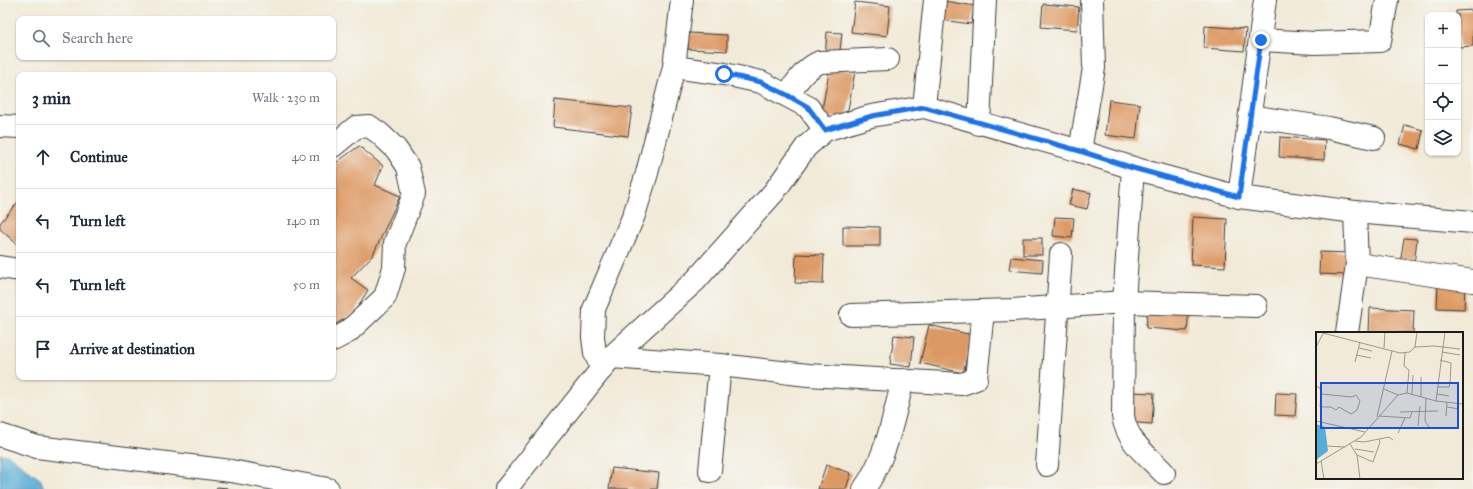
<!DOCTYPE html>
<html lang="en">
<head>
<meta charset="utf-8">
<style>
  body { margin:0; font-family:"IM FELL Great Primer",serif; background:#f2f2f3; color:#1f2937 }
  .controls { position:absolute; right:12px; top:12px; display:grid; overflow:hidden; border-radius:8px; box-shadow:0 1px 3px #0004 }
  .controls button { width:36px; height:36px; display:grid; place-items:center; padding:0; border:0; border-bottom:1px solid #e0e1e3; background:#fff; color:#1f2937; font:20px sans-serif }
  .stop { position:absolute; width:12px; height:12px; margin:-9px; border:3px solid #1a73e8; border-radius:50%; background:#fff }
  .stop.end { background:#1a73e8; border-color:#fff; box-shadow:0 1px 4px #0008 }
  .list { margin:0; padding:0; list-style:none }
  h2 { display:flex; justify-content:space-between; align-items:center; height:52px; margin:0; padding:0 16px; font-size:17px }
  h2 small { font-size:13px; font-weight:400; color:#747a83 }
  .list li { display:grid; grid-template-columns:26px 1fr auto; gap:12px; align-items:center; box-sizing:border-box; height:64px; padding:0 16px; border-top:1px solid #e0e1e3 }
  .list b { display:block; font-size:15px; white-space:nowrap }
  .list em { font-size:13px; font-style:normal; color:#747a83 }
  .icon { flex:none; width:22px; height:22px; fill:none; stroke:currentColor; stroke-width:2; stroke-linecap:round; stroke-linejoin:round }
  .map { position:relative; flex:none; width:1473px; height:489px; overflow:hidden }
  .search { position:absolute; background:#fff; box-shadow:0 1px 3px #0004; left:16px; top:16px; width:320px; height:44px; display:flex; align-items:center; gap:10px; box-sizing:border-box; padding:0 14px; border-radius:8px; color:#747a83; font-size:15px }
  .panel { position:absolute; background:#fff; box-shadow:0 1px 3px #0004; left:16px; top:72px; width:320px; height:308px; border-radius:8px }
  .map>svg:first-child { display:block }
  .water { fill:#59acd5; stroke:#3a6478 }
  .building { fill:#dd9963 }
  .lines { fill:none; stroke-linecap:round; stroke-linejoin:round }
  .minor-casing { stroke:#3c3b38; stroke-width:24 }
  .minor { stroke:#fff; stroke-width:22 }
  .route { stroke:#1a73e8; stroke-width:5 }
  .inset-road { fill:none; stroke:#9c988d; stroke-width:1 }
  .view { fill:#1d4ed8; fill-opacity:0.15; stroke:#1d4ed8; stroke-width:2 }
  .inset-edge { fill:none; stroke:#1c1c1c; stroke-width:2 }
</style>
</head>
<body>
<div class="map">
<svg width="1473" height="489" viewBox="0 0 1473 489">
  <rect width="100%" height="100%" fill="#f6f6f2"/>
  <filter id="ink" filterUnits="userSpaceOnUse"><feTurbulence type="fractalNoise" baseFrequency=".025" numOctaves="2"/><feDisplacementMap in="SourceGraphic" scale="8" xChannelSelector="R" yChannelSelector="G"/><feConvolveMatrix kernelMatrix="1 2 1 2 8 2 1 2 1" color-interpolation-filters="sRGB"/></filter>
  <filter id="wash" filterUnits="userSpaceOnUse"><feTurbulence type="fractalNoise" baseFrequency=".012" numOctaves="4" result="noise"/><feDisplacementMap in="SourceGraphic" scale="16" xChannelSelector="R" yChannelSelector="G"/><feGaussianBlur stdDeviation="0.9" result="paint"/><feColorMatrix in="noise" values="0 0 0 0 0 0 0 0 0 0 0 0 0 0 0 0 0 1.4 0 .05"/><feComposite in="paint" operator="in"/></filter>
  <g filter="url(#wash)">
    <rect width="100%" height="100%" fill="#f2ead8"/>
    <polygon class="water" points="0,454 8,455 41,480 44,489 0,489"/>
    <g id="blocks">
      <g class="building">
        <polygon points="944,1 975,6 971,24 941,20"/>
        <polygon points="855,2 890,6 887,36 851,32"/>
        <polygon points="1043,4 1079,7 1077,30 1041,27"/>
        <polygon points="1473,10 1473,46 1459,47 1458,15 1456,15 1456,11"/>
        <polygon points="1205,26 1246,29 1244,51 1204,48"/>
        <polygon points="827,32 842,33 839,59 825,57"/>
        <polygon points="689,33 727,35 727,51 688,49"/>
        <polygon points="830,67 855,72 846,120 821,115"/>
        <polygon points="555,100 632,108 628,136 553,127"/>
        <polygon points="1109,100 1140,104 1136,139 1105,135"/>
        <polygon points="1405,125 1423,130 1419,149 1400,144"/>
        <polygon points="1280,137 1325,140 1324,160 1279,157"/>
        <polygon points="359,146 383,166 375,185 400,196 373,255 351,278 368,290 354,313 333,326 333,165"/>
        <polygon points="1073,189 1091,193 1087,209 1069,205"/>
        <polygon points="19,201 19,246 0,229 0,223"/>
        <polygon points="1055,217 1074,218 1072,238 1053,236"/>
        <polygon points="1193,217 1227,219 1225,267 1191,265"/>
        <polygon points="843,226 880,227 880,246 843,246"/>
        <rect x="1023" y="238" width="19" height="17"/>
        <polygon points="1404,238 1417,239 1414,265 1400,264"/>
        <polygon points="1320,252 1349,253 1349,275 1319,274"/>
        <polygon points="796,254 824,255 823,284 795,283"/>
        <polygon points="1011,257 1043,260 1042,273 1009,270"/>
        <polygon points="1438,284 1465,285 1464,309 1437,308"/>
        <polygon points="1148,305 1189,309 1187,331 1146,328"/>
        <polygon points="1370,308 1414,310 1413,333 1369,333"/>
        <polygon points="929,325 972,335 963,373 920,363"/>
        <polygon points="894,335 914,337 911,367 890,364"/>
        <polygon points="1128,392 1154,393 1152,424 1126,422"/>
        <polygon points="1276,393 1297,394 1295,416 1275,415"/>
        <polygon points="826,465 851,473 846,489 818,489"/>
        <polygon points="612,468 659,473 657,489 609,489"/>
        <polygon points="217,487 228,488 228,489 216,489"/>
      </g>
    </g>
  </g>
  <g filter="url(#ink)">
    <use href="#blocks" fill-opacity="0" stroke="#3c3b38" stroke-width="1"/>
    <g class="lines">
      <g class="minor-casing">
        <g id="minor">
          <polyline points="1261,40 1315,43 1380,41 1387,0"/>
          <polyline points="674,67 724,74 761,82 808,107 825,130"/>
          <path d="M787 95C797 82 805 68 820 62L888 59"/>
          <polyline points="924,107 935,0"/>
          <polyline points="1250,116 1329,128 1374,138"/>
          <polyline points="979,124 985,0"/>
          <polyline points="0,126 19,127"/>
          <polyline points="333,146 356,127 369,126 379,133 396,149 408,167 414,194 395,243 394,268 385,297 348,332 333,340"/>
          <polyline points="1080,151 1094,68 1092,0"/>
          <path d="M1133 168 1124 302 1123 416C1127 442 1147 455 1164 473"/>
          <polyline points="1239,197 1265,0"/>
          <polyline points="1357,264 1473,281"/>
          <polyline points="0,267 19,270"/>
          <polyline points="851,315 1012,310 1124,302 1256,306"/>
          <polyline points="1347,333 1357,264 1355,212"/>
          <polyline points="611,357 720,365 808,375 962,384 976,379 983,311"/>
          <polyline points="602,369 595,353 593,337 594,309 634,215 647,173 674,67 682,0"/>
          <polyline points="0,435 37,447 231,471 328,489"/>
          <polyline points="1047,465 1061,254"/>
          <polyline points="710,471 720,365"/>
          <polyline points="506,489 611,357 696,280 774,192 806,147 825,130 871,116 924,107 1080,151 1133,168 1239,197 1355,212 1473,222"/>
          <path d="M864 489C887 457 893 418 903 380"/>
        </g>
      </g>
      <use href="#minor" class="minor"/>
    </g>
  </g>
  <g class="lines" filter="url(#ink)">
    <polyline class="route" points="724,74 761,82 787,95 808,107 825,130 872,116 924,107 1080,151 1133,168 1239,197 1261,40"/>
  </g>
  <g transform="translate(1316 332)">
    <rect width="147" height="147" fill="#f2ead8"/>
    <path d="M0 92 9 95 12 119 0 128Z" fill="#59acd5"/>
    <path class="inset-road" d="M7 1 84 21 94 20 99 15 118 14 144 17M0 15 8 0M99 15 101 0M43 16 56 19M68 16 69 0M126 20 144 23M89 21 88 34 93 38 91 61M40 23 55 26M39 30 44 10M105 45V65M0 54 4 56 5 62 36 65 40 63 44 69 41 78 35 82 23 75 20 78 15 75H4L5 62M122 55H133L134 51 135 31 124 28M68 57 82 63M96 62 97 43M121 62 133 64M110 66 109 89 113 95M120 69 129 0M131 75 143 77M84 80 122 79M63 84 94 86 96 80M130 84 131 70M61 85 76 19M0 89 49 100M102 94 104 74M82 101 89 86M63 107 73 105 77 108M39 109 48 110 63 107 64 110 57 130 41 123M34 112 41 123 44 147M10 114 29 115M39 117 58 120M5 129 8 147M0 132 45 105 82 63 91 61 120 69 147 72"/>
    <path class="view" d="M5 51H142V96H5Z"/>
    <rect width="147" height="147" class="inset-edge"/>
  </g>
</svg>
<div class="controls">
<button>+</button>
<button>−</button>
<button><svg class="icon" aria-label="locate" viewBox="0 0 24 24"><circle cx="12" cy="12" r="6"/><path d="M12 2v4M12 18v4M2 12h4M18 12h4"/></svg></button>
<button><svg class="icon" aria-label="layers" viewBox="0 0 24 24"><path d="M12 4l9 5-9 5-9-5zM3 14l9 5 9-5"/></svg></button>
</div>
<div class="stop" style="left:724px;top:74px"></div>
<div class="stop end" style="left:1261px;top:40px"></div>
<div class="search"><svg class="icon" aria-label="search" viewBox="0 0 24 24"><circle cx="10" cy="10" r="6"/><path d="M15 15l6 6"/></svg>Search here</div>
<section class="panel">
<h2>3 min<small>Walk · 230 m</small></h2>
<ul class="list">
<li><svg class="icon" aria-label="ahead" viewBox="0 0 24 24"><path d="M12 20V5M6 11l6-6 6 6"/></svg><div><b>Continue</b></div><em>40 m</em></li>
<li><svg class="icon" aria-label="left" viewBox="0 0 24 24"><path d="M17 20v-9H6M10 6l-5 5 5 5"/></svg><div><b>Turn left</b></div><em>140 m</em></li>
<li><svg class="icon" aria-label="left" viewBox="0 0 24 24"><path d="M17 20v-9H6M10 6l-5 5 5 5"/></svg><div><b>Turn left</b></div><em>50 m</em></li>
<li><svg class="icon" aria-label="arrive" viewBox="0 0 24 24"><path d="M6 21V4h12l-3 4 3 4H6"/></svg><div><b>Arrive at destination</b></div></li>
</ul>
</section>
</div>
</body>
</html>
